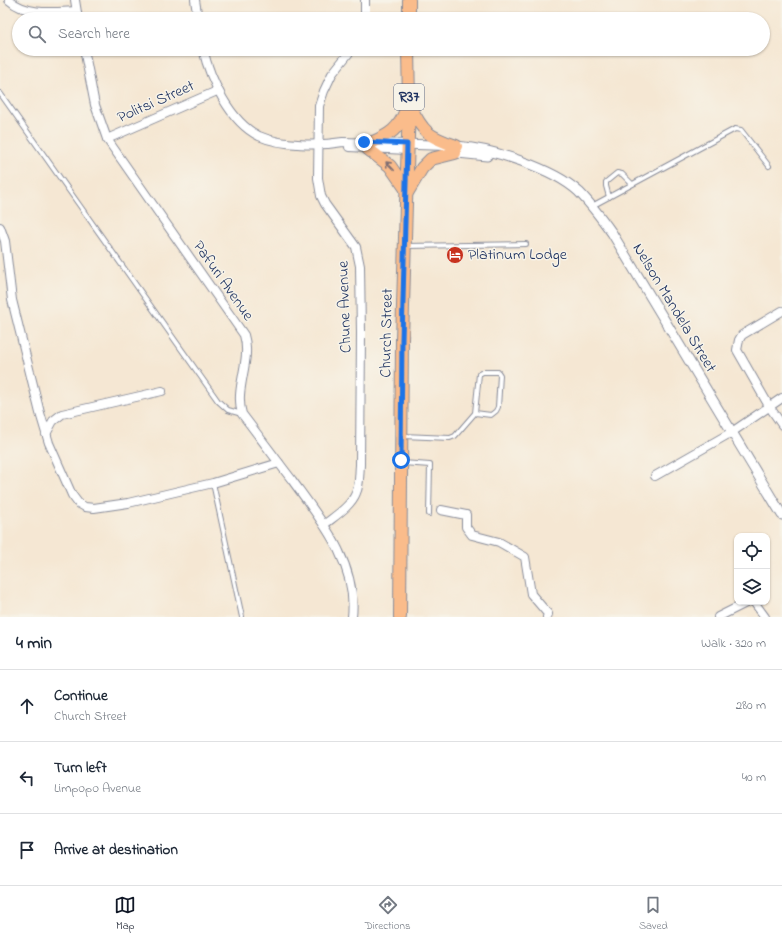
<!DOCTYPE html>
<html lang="en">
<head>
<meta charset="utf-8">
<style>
  body { margin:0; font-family:"Indie Flower",sans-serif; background:#f6f6f7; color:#1f2937 }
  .controls { position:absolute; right:12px; bottom:12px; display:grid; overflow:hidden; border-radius:8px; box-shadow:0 1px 3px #0004 }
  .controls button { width:36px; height:36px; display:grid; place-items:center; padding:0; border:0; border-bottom:1px solid #e0e1e3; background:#fff; color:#1f2937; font:20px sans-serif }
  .stop { position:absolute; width:12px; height:12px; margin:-9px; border:3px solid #1a73e8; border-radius:50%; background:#fff }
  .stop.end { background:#1a73e8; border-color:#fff; box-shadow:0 1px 4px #0008 }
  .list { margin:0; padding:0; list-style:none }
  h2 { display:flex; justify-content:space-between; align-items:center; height:52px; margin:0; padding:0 16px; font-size:17px }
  h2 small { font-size:13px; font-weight:400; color:#747a83 }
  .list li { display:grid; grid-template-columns:26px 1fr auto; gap:12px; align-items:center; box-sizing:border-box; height:72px; padding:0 16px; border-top:1px solid #e0e1e3 }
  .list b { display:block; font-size:15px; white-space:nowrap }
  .list p { margin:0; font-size:13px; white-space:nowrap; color:#747a83 }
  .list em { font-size:13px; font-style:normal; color:#747a83 }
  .icon { flex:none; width:22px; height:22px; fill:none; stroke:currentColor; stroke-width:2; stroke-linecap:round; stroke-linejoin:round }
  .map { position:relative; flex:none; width:782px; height:617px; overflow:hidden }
  .search { position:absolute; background:#fff; box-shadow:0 1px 3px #0004; left:12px; right:12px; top:12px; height:44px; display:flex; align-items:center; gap:10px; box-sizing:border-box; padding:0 14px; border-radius:22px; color:#747a83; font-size:15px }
  .sheet { height:268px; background:#fff }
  nav { display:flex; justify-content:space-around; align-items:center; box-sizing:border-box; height:56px; border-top:1px solid #e0e1e3; background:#fff; font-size:11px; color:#747a83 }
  nav a { display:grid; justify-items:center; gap:2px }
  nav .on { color:#111827 }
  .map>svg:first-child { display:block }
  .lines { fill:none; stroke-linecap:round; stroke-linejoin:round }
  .service-casing { stroke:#888b98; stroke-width:6 }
  .minor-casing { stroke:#888b98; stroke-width:10 }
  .tertiary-casing { stroke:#888b98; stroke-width:11 }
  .primary-casing { stroke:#888b98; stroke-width:14 }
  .service { stroke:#fff; stroke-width:4 }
  .minor { stroke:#fff; stroke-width:8 }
  .tertiary { stroke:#fff; stroke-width:9 }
  .primary { stroke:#fabc8b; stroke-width:12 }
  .oneway { stroke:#7f6e72 }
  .route { stroke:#1a73e8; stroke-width:5 }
  .labels { text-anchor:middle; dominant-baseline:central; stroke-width:3; stroke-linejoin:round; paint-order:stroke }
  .shield { fill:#f7f3e8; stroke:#5d6a87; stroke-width:1 }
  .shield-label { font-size:15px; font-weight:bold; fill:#1b2f5e }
  .street-label { font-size:16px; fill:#1b2f5e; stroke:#f7f3e8 }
  .poi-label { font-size:16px; fill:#1b2f5e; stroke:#f7f3e8; text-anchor:start }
</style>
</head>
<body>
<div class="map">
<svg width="782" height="617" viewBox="0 0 782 617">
  <rect width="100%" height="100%" fill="#f7f3e8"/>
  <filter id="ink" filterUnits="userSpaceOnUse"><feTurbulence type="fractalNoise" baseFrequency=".025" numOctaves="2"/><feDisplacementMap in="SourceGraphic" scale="8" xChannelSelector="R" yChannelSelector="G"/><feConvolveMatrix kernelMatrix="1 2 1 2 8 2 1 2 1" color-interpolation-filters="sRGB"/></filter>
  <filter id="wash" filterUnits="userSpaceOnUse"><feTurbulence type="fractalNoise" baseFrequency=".012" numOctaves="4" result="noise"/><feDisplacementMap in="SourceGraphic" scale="16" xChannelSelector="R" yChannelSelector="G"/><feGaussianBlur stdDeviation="0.9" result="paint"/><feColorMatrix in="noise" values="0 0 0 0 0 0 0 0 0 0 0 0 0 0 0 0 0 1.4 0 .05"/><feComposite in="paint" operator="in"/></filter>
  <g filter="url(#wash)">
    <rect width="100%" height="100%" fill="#f5e7d3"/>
  </g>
  <g filter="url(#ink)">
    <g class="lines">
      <g class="service-casing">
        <g id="service">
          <polyline points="0,93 218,401 228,410 242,414"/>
          <polyline points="609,197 606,186 606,182 617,173 622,174 632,184"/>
          <polyline points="592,206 735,129 741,130 769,166"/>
          <polyline points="406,246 526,244"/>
          <polyline points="403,436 450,438 455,436 475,413 479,374 483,372 498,372 500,375 498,407 496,411 491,415 475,413"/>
          <polyline points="403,463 430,465 429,514"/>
          <polyline points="213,483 242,617"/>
        </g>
      </g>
      <g class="minor-casing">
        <g id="minor">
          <path d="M9 0C27 16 54 12 76 11"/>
          <polyline points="75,0 78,19"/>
          <polyline points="195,0 198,19"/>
          <polyline points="365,19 365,0"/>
          <path d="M84 49 95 105 107 139 244 335C252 361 234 388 242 414 259 436 275 458 292 480 321 520 358 564 352 617"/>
          <path d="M203 49C210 79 230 122 259 136 281 146 320 146 343 142L407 144"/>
          <polyline points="107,139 217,91"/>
          <polyline points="349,147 407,150"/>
          <polyline points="0,227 5,241 12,300 40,413 49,443 72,495 78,503 85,507 94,508 128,503 213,483 279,463"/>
          <polyline points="782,311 742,335 739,340 737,350 769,406 782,425"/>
          <polyline points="46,434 53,421 62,414 162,391"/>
          <polyline points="655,476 732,432 782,398"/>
          <polyline points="441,510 466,515 466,527 472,535 499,542 525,557 531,594 548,614 547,617"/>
          <path d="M325 524C335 516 351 506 356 493 360 485 359 474 360 465L361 333 360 266 356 247 325 204 321 196 318 178 319 106 324 91 332 74 352 49"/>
          <polyline points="754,602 765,617"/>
          <polyline points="718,617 748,602"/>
        </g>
      </g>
      <g class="tertiary-casing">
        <g id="tertiary">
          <path d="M407 144C424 145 440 145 457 146 492 149 553 168 579 192 591 204 602 219 612 233L782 515"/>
          <polyline points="448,152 487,156"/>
        </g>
      </g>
      <g class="primary-casing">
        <g id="primary">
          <polyline points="409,19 409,0"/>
          <path d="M410 106C423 133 429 137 456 146"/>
          <path d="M371 143C389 135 400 129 406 109"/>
          <polyline points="368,149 390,166 406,189"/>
          <polyline points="407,193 422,168 431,159 455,153"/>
          <polyline points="400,617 402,340 409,102 408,49"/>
        </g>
      </g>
      <use href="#service" class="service"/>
      <use href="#minor" class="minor"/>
      <use href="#tertiary" class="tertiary"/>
      <use href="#primary" class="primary"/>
    </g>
    <defs><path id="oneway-shaft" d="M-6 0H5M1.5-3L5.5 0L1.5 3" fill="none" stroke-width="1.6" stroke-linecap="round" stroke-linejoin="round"/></defs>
    <use class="oneway" href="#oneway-shaft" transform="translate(390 166) rotate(-134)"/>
  </g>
  <g class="lines" filter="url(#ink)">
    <polyline class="route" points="364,142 407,144 402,340 401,460"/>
  </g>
  <defs>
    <g id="hotel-disc" transform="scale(0.9)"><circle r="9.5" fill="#c8321e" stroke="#f7f3e8"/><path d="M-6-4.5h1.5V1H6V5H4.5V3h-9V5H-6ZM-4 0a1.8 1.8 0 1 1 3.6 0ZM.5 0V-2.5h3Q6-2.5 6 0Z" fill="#fff"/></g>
  </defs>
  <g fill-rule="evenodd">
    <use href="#hotel-disc" x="455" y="255"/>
  </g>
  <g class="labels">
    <rect class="shield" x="394" y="84" width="30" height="26" rx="3"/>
    <g class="shield-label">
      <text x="409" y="97">R37</text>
    </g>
    <g class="street-label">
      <text transform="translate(156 102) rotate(-24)">Politsi Street</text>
      <text transform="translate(223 281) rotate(55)">Pafuri Avenue</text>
      <text transform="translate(345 307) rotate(-92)">Chune Avenue</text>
      <text transform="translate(674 308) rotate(59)">Nelson Mandela Street</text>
      <text transform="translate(387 333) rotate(-89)">Church Street</text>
    </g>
    <g class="poi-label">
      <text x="468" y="255">Platinum Lodge</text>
    </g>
  </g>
</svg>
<div class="controls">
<button><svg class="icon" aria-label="locate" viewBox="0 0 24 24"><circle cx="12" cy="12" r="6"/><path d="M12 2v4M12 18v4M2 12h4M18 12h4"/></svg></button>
<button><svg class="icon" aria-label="layers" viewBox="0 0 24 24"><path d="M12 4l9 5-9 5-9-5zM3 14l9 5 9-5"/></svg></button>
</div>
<div class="stop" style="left:401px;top:460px"></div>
<div class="stop end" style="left:364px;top:142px"></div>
<div class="search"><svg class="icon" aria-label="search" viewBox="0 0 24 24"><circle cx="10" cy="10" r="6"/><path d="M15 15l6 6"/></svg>Search here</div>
</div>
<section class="sheet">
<h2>4 min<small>Walk · 320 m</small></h2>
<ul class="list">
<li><svg class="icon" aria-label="ahead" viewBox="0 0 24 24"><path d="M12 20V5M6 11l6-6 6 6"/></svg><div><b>Continue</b><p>Church Street</p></div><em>280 m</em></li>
<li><svg class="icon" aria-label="left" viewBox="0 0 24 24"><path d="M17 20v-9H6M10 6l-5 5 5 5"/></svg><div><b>Turn left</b><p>Limpopo Avenue</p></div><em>40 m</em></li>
<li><svg class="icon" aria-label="arrive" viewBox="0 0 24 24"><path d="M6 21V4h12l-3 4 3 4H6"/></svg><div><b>Arrive at destination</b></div></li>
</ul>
</section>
<nav>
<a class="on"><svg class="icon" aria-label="map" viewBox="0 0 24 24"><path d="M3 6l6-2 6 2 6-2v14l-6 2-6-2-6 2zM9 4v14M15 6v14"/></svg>Map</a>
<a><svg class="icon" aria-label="directions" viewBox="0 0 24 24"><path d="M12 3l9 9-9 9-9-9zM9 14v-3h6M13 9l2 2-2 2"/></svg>Directions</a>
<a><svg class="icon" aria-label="saved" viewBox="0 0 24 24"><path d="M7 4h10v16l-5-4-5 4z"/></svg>Saved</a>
</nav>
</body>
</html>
